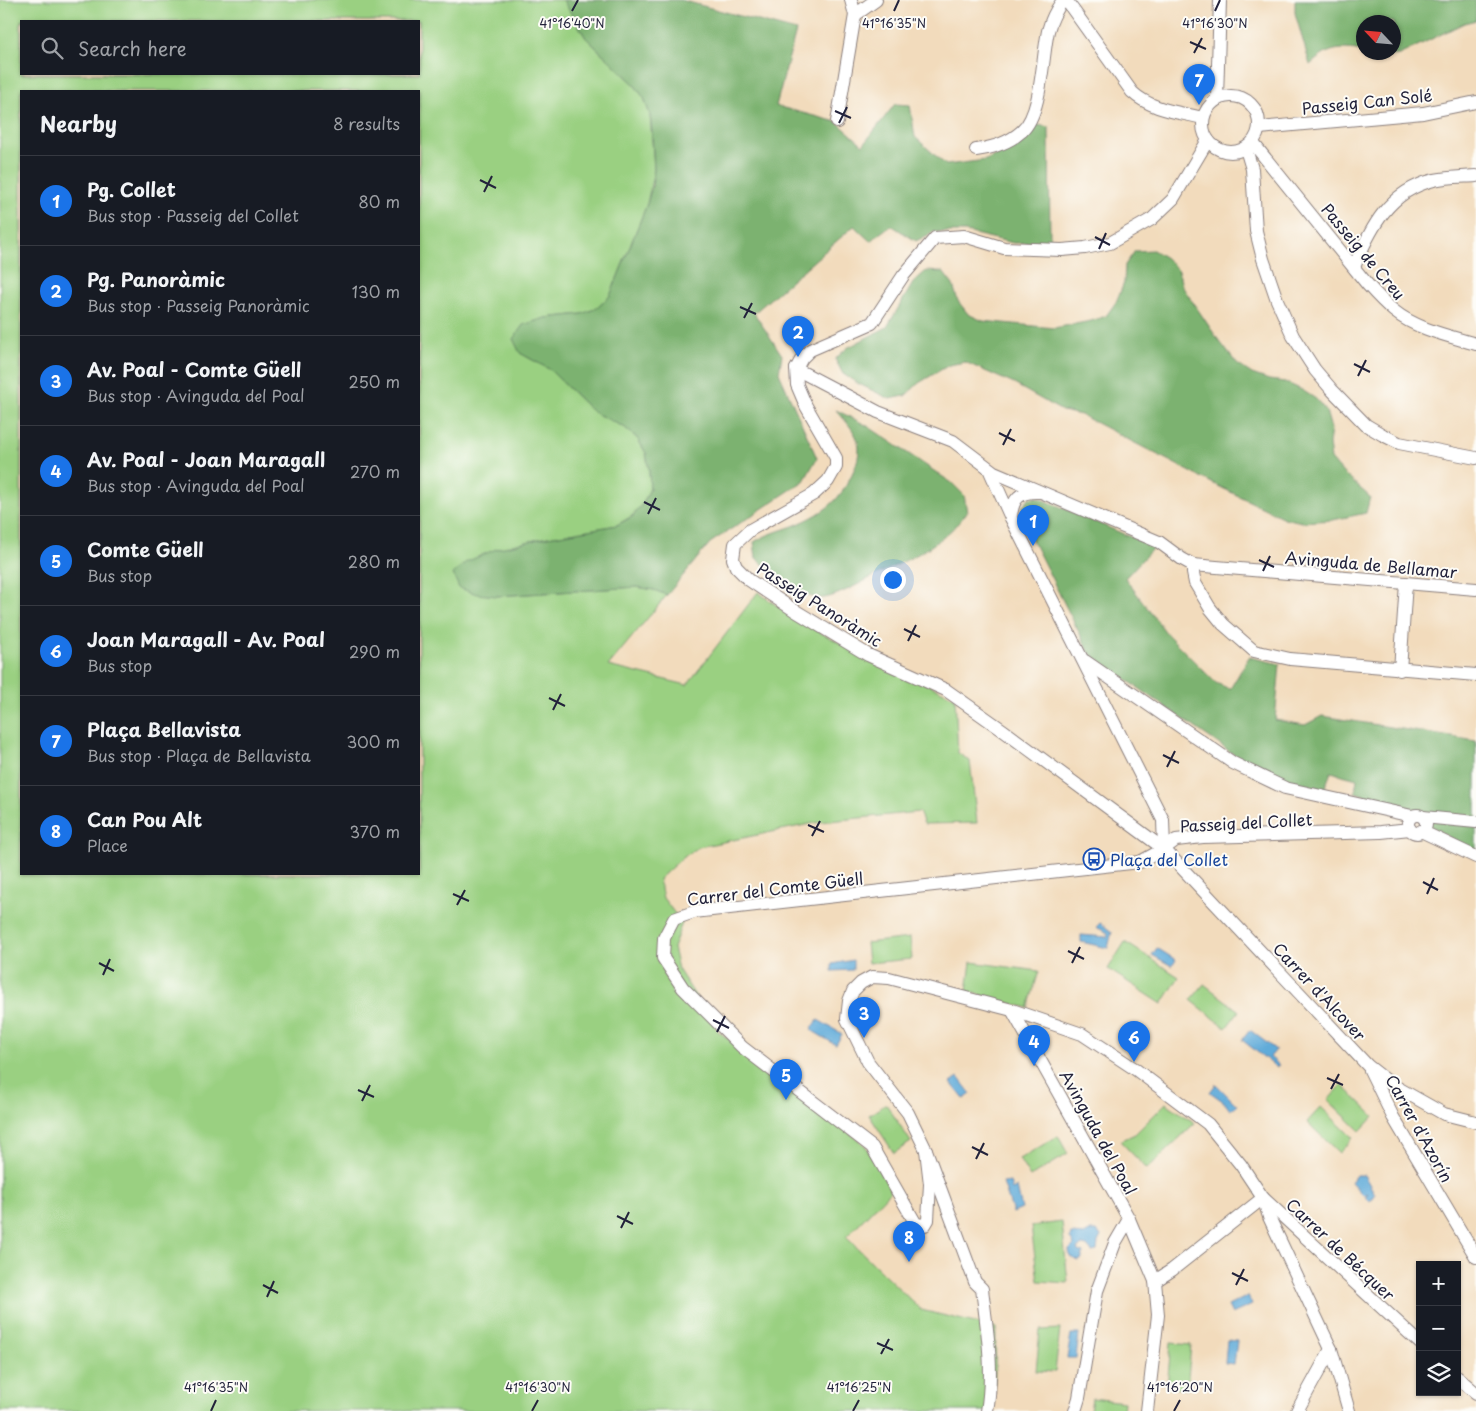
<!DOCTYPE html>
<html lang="en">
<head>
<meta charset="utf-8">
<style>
  body { margin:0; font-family:"Playpen Sans",sans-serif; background:#242831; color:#f1f3f6 }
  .controls { position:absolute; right:15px; bottom:15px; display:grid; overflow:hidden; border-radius:0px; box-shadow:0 1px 4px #0004 }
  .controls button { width:45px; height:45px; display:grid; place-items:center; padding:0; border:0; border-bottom:1px solid #363941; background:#171b24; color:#f1f3f6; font:25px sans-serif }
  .compass { position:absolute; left:1356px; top:15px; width:45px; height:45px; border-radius:50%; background:#171b24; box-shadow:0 1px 4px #0004; rotate:296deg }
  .you { position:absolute; left:892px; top:579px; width:18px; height:18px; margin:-12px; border:4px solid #fff; border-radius:50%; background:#1a73e8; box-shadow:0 0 0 8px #1a73e833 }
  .badge { display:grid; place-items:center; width:32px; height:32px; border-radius:50%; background:#1a73e8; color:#fff; font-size:16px; font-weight:700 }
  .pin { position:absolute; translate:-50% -41px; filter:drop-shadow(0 1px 2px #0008) }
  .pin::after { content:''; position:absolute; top:26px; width:18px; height:15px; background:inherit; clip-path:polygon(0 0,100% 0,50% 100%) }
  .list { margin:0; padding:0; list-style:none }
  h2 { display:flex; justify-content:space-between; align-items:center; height:65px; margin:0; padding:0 20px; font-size:21px }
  h2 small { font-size:16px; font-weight:400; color:#9ea1a6 }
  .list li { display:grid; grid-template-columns:32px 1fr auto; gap:15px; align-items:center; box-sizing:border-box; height:90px; padding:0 20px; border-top:1px solid #363941 }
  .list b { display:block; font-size:19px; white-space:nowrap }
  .list p { margin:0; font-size:16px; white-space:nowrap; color:#9ea1a6 }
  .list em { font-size:16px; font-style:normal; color:#9ea1a6 }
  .icon { flex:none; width:28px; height:28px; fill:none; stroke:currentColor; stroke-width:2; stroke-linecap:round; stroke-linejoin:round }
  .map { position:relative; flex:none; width:1476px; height:1411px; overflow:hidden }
  .search { position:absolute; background:#171b24; box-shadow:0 1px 4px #0004; left:20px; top:20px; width:400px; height:55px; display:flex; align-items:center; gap:12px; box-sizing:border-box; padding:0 18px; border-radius:0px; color:#9ea1a6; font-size:19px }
  .panel { position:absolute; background:#171b24; box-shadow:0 1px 4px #0004; left:20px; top:90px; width:400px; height:785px; border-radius:0px }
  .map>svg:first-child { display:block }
  .green { fill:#9ad081; stroke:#5e795e; fill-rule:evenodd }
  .forest { fill:#7bb26f; stroke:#4e6a55 }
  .water { fill:#61abd9; stroke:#42668a }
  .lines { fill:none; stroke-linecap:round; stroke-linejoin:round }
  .minor-casing { stroke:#8a7e7c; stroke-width:14 }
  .minor { stroke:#fff; stroke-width:12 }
  .ticks { fill:none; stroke:#22223b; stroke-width:2 }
  .labels { text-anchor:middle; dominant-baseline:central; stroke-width:4; stroke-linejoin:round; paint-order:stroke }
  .street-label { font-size:16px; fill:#22223b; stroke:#fdfcf7 }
  .transit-label { font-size:16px; fill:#164399; stroke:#fdfcf7; text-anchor:start }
  .ticks-label { font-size:12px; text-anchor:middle; fill:#22223b; stroke:#fdfcf7; stroke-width:4; stroke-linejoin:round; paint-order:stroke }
</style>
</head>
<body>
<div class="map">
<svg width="1476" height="1411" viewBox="0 0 1476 1411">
  <rect width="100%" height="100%" fill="#fdfcf7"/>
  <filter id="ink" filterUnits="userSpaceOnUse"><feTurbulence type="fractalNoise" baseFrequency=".02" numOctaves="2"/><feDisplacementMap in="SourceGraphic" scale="10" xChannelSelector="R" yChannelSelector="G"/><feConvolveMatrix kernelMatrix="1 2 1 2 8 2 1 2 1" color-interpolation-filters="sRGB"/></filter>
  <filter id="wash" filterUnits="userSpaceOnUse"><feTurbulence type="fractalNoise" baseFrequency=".0096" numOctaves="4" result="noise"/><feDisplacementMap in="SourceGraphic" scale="20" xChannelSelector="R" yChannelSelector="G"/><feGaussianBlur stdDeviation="1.12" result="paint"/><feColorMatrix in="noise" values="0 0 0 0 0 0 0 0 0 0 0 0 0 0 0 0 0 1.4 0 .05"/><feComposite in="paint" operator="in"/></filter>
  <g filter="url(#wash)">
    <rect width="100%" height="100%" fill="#f2dbbc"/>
    <g class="green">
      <path d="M0 0H563L586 38 633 83 644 98 650 115 654 169 647 204 610 296 597 308 582 314 545 318 520 353 549 369 593 412 624 427 637 438 646 453 649 470 650 489 643 503 632 516 617 525 548 537 496 549V596L637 587 654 590 667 595 608 666 687 685 758 592 798 621 869 658 955 697 958 753 970 761 977 823 924 824 919 812 820 822 699 847 682 858 659 879 663 898 682 923 673 948 678 969 718 1031 865 1145 891 1191 846 1237 921 1310 996 1328 994 1403 992 1411H0ZM21 21H419V74H21ZM21 91H419V874H21Z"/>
      <polygon points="910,938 912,959 868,963 866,943"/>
      <polygon points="1125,942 1179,977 1162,1004 1108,969"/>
      <polygon points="971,962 1039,971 1028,1008 967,991"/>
      <polygon points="1204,984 1239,1011 1226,1028 1191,1000"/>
      <polygon points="1342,1085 1374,1116 1360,1131 1328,1100"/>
      <polygon points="1166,1103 1195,1123 1147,1169 1120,1141 1135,1134"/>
      <polygon points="886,1104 911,1142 894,1153 869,1115"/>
      <polygon points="1321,1107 1353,1138 1339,1153 1307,1122"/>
      <polygon points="1058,1136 1068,1154 1030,1177 1019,1159"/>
      <polygon points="1062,1222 1068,1283 1038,1281 1031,1226"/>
      <polygon points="1060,1329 1055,1372 1036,1371 1040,1330"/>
      <polygon points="1171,1343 1191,1345 1187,1389 1167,1388"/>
      <polygon points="1092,1398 1124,1402 1123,1411 1090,1411"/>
    </g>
    <g class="forest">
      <polygon points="563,0 681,0 796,31 776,106 837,122 863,145 895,104 910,105 915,137 946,165 986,160 1012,147 1032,124 1049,127 1050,243 1013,243 966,232 934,232 916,241 891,225 870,241 854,226 754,313 782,355 779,373 817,458 804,481 710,543 667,595 654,590 637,587 496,596 477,594 459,588 453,574 466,562 496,549 548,537 617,525 633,516 643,503 650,489 649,470 646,453 637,438 624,427 593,412 549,369 520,353 513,339 523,325 545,318 582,314 597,308 610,296 647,204 652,186 654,169 652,132 650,115 644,98 633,83 586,38"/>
      <path d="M1295 0H1476V20L1464 23 1399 55 1385 56 1370 53 1394 52V22H1364L1363 51C1338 47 1329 48 1310 65L1295 13Z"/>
      <polygon points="1153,250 1166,258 1178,270 1182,286 1217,338 1237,364 1252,374 1269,380 1285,382 1302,390 1316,399 1326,411 1331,429 1329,444 1331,459 1343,473 1370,497 1366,513 1333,520 1302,522 1284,518 1212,483 1081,415 1062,411 1014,384 965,362 949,365 919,383 905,396 890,399 857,383 843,374 835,359 847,348 887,327 913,283 926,271 943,272 953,285 958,301 968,314 983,321 1054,328 1091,321 1106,316 1116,302 1124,283 1125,265 1135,251"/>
      <path d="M836 410 866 425 952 483 964 495 967 512C943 546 906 560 870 578 859 584 835 597 824 598 800 600 773 572 756 558L754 542C767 534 779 531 793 526 808 520 828 510 838 497 844 490 848 482 852 474 867 443 856 433 836 410Z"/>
      <polygon points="1037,497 1154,547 1125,578 1167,634 1216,683 1230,689 1249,657 1280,664 1275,720 1305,725 1322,716 1476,741 1476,850 1450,838 1402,809 1355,792 1357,779 1331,772 1324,790 1289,784 1233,754 1090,654 1020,516 1023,506 1029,498"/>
    </g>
    <g class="water">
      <polygon points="1100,923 1112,932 1108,948 1081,942 1081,935 1107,937 1108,933 1096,927"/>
      <polygon points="1157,948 1176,960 1172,966 1152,955"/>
      <polygon points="853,960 853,970 832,971 832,964"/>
      <polygon points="818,1020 842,1034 836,1045 811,1030"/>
      <polygon points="1250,1030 1276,1050 1270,1057 1279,1065 1276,1067 1242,1040"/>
      <polygon points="958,1077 971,1094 964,1099 951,1083"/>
      <polygon points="1216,1084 1237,1105 1230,1110 1224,1102 1210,1092"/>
      <polygon points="1356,1175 1364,1175 1375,1194 1373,1199 1369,1201 1365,1197 1368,1193 1363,1195 1351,1182"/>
      <polygon points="1010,1182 1012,1190 1017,1187 1022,1209 1013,1213 1003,1183"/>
      <polygon points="1091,1231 1097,1231 1101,1236 1098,1242 1097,1251 1092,1252 1087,1246 1082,1245 1077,1249 1078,1251 1083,1253 1082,1259 1079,1261 1070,1257 1069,1250 1074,1245 1070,1238 1071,1234 1084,1235"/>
      <polygon points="1248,1296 1252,1305 1232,1314 1228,1306"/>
      <polygon points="1071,1334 1079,1334 1076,1358 1067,1358"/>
      <polygon points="1227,1340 1237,1341 1234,1364 1225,1363"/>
    </g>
  </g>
  <g filter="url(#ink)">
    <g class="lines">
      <g class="minor-casing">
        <g id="minor">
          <polyline points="851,0 855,15 876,0"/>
          <path d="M1066 0 1132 92C1151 110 1179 112 1203 118"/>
          <circle cx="1231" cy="124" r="28"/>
          <polyline points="1217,98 1220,0"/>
          <polyline points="837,122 855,15"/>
          <polyline points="1260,128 1423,113 1476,102"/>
          <polyline points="1208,140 1173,199 1152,219 1110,243 1085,248 1062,250 1004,248 964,236 935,238 903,276 872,323 810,350 802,358 796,369 797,385 806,406 836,458 836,467 828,481 814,494 750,530 735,544 733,559 736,567 749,580 794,610 868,655 946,690 1004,731 1164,849 1368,1066 1391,1084 1444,1114 1476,1122"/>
          <path d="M1253 143 1367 284C1375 293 1384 303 1394 311 1416 329 1449 336 1476 344"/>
          <polyline points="1246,149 1252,169 1256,231 1263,259 1277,300 1293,336 1315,370 1332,390 1366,425 1383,435 1399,443 1476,458"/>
          <path d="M976 150C992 148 1009 143 1022 131 1042 113 1042 58 1048 31 1051 19 1056 10 1063 0"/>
          <path d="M1354 267C1371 227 1389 191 1434 180 1447 177 1462 177 1476 176"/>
          <polyline points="796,369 878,412 953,441 994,472 1159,542 1182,559 1193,565 1476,589"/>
          <polyline points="989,469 1011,518 1163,820 1164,849"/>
          <path d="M1011 518C1012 498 1020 491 1039 492"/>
          <polyline points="1193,565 1193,573 1195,583 1210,608 1223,624 1254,651 1290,659 1476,675"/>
          <polyline points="1085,661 1233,763 1285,788 1412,816"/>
          <polyline points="1400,670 1406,583"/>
          <circle cx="1417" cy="824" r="9"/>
          <polyline points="1423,817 1476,822"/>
          <polyline points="1421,831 1476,857"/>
          <polyline points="1012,1010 1129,1219 1155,1281 1158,1315 1147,1411"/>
          <polyline points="1370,1070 1393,1117 1476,1257"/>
          <polyline points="926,1150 930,1184 928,1220 925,1225 916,1224 872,1147 742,1047 683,988 663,958 664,938 674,919 694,912 1140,862 1164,849 1176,840 1203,837 1381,832 1410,829"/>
          <polyline points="1263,1198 1420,1343"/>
          <polyline points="1155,1281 1172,1270 1263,1198"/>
          <polyline points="1457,1377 1476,1393"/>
          <path d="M987 1411C994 1371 987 1329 982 1289L975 1282 926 1150 908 1113 868 1062 847 1019 849 1001 853 991 861 983 872 977 889 978 1012 1010 1082 1034 1135 1069 1208 1124 1241 1165 1263 1198 1269 1217 1331 1349 1349 1411"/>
          <polyline points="1075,1411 1079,1398 1097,1291 1115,1243 1129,1219"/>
          <polyline points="1297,1411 1331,1349"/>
        </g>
      </g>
      <use href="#minor" class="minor"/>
    </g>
  </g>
  <path class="ticks" d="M572 11 578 0M894 11 899 0M1215 11 1220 0M1190 42 1206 49M1194 53 1202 38M835 111 851 118M839 123 847 107M480 180 496 188M484 192 492 176M1095 237 1110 245M1099 249 1106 233M740 307 756 314M744 318 752 303M1354 364 1370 372M1358 376 1366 360M999 433 1015 441M1003 445 1011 429M644 502 660 510M648 514 656 498M1259 560 1274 567M1263 571 1270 556M904 629 920 637M908 641 916 625M549 698 565 706M553 710 561 694M1163 755 1179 763M1167 767 1175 751M808 825 824 832M812 836 820 821M1423 882 1438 890M453 894 469 901M1427 894 1434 878M457 905 465 890M1068 951 1084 959M99 963 114 971M1072 963 1080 947M103 975 110 959M713 1020 729 1028M717 1032 725 1016M1327 1078 1343 1085M1331 1089 1339 1074M358 1090 374 1097M362 1101 370 1085M972 1147 988 1155M976 1159 984 1143M617 1216 633 1224M621 1228 629 1212M1232 1273 1248 1281M263 1285 278 1293M1236 1285 1244 1269M267 1297 274 1281M877 1343 893 1350M881 1354 889 1339M211 1411 216 1400M532 1411 538 1400M853 1411 859 1400M1174 1411 1180 1400"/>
  <defs>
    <g id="bus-ring" transform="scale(1.125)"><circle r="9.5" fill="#fdfcf7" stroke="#1a4fb4" stroke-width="1.5"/><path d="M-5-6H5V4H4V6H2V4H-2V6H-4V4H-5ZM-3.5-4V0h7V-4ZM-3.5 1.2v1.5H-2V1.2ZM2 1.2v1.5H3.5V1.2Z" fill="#1a4fb4"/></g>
  </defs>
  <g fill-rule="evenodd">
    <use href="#bus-ring" x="1094" y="859"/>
  </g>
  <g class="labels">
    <g class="street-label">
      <text transform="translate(1367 101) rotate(-6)">Passeig Can Solé</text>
      <text transform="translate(1364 251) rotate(50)">Passeig de Creu</text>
      <text transform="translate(1371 564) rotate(5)">Avinguda de Bellamar</text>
      <text transform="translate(820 604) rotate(32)">Passeig Panoràmic</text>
      <text transform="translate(1246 822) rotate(-3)">Passeig del Collet</text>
      <text transform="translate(775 888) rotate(-7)">Carrer del Comte Güell</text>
      <text transform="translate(1320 991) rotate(47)">Carrer d'Alcover</text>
      <text transform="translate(1420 1128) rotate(61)">Carrer d'Azorín</text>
      <text transform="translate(1099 1132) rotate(61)">Avinguda del Poal</text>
      <text transform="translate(1341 1249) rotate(43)">Carrer de Bécquer</text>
    </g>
    <g class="transit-label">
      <text x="1110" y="859">Plaça del Collet</text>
    </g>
  </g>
  <g class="ticks-label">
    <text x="572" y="28">41°16'40"N</text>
    <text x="894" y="28">41°16'35"N</text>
    <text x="1215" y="28">41°16'30"N</text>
    <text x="216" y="1392">41°16'35"N</text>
    <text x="538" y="1392">41°16'30"N</text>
    <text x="859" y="1392">41°16'25"N</text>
    <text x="1180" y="1392">41°16'20"N</text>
  </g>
</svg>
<div class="controls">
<button>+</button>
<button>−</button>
<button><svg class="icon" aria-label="layers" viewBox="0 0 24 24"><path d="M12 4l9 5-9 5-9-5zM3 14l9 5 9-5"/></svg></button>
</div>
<svg class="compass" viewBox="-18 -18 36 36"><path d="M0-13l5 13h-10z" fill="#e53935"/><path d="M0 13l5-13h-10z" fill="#9ea1a6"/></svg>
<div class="you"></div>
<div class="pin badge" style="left:1033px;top:546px">1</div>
<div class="pin badge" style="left:798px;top:357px">2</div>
<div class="pin badge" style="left:864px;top:1038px">3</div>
<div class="pin badge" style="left:1034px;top:1066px">4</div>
<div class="pin badge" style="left:786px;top:1100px">5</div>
<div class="pin badge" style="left:1134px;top:1062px">6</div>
<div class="pin badge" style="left:1199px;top:105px">7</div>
<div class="pin badge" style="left:909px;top:1262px">8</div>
<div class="search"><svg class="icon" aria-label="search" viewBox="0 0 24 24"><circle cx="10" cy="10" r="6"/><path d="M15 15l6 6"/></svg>Search here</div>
<section class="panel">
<h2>Nearby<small>8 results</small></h2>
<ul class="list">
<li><span class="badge">1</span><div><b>Pg. Collet</b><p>Bus stop · Passeig del Collet</p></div><em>80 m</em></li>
<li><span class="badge">2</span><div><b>Pg. Panoràmic</b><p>Bus stop · Passeig Panoràmic</p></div><em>130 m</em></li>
<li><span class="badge">3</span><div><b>Av. Poal - Comte Güell</b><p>Bus stop · Avinguda del Poal</p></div><em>250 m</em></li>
<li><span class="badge">4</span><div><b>Av. Poal - Joan Maragall</b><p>Bus stop · Avinguda del Poal</p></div><em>270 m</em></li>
<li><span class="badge">5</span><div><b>Comte Güell</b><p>Bus stop</p></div><em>280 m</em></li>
<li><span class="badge">6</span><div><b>Joan Maragall - Av. Poal</b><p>Bus stop</p></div><em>290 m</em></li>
<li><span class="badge">7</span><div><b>Plaça Bellavista</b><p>Bus stop · Plaça de Bellavista</p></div><em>300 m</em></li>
<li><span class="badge">8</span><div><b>Can Pou Alt</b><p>Place</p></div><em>370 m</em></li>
</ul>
</section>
</div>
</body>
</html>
